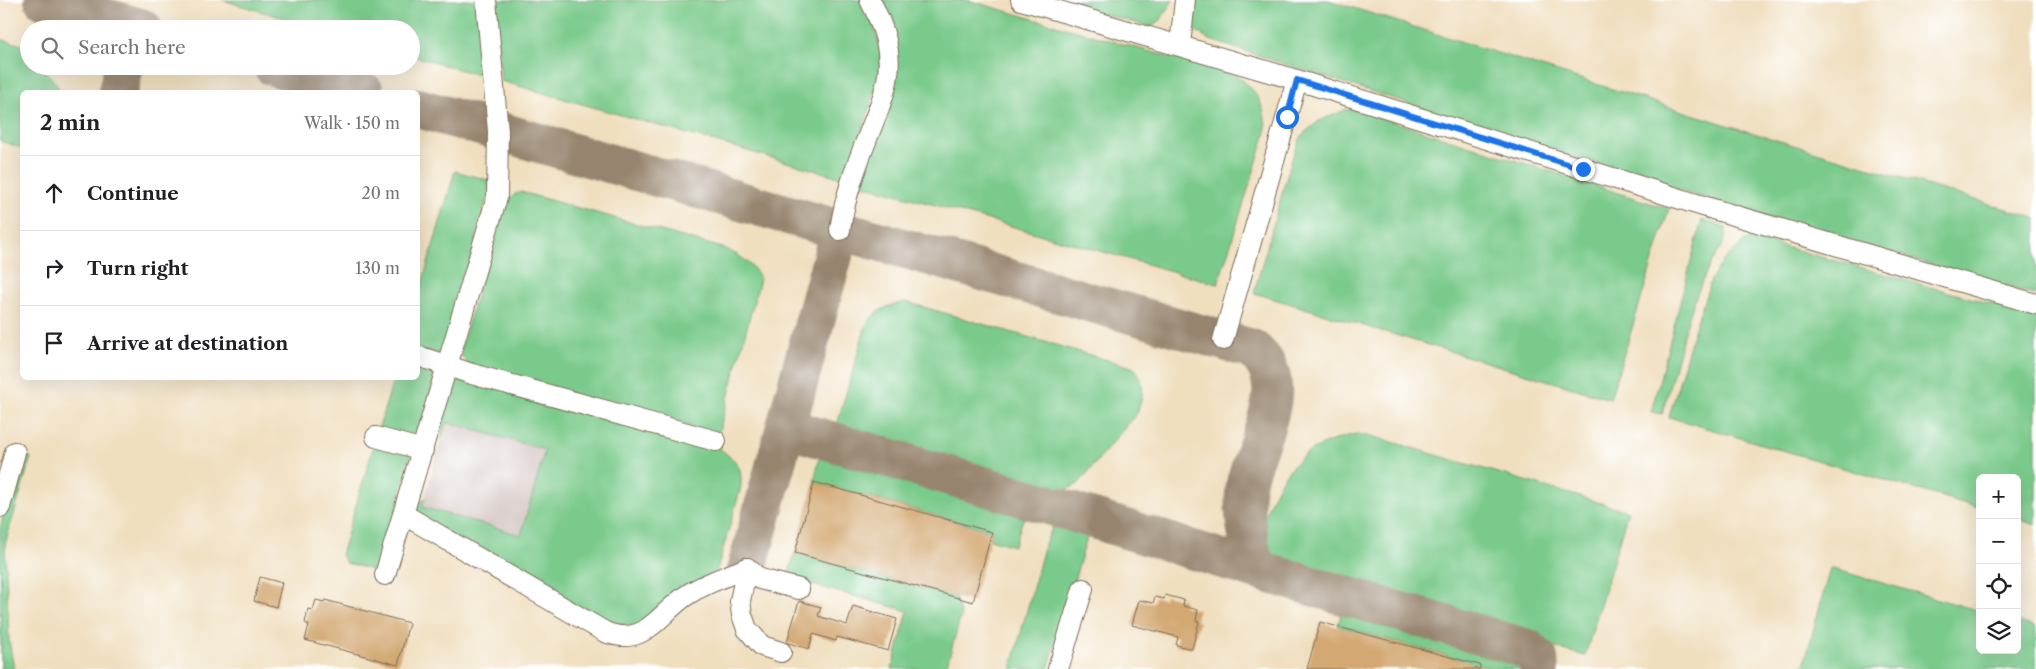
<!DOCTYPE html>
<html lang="en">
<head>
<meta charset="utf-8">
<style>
  body { margin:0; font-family:"Libre Caslon Text",serif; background:#f6f6f6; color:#202124 }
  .controls { position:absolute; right:15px; bottom:15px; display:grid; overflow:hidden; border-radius:8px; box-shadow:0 5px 20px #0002 }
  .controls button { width:45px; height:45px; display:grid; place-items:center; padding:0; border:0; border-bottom:1px solid #e0e0e0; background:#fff; color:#202124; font:25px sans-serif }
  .stop { position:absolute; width:15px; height:15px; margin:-11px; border:4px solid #1a73e8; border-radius:50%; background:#fff }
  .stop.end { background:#1a73e8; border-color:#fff; box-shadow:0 1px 5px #0008 }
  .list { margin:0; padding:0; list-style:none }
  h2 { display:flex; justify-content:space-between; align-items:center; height:65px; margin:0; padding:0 20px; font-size:21px }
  h2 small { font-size:16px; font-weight:400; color:#757577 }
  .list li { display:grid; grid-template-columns:32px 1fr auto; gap:15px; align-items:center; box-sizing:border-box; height:75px; padding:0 20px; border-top:1px solid #e0e0e0 }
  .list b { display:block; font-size:19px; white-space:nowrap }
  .list em { font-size:16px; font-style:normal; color:#757577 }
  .icon { flex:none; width:28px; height:28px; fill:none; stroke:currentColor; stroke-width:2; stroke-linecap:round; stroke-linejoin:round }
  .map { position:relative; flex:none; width:2036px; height:669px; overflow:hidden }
  .search { position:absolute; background:#fff; box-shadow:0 5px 20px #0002; left:20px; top:20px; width:400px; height:55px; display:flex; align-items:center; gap:12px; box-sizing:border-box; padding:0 18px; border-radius:28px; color:#757577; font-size:19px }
  .panel { position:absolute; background:#fff; box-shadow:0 5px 20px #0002; left:20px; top:90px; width:400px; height:290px; border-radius:8px }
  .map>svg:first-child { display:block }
  .industrial { fill:#cfc0bb }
  .green { fill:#7aca8b; stroke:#5a7a54 }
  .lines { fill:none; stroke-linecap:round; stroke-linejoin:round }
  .taxiway { stroke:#96846e; stroke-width:40 }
  .building { fill:#d3a872 }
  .minor-casing { stroke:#7a6956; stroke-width:22 }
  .minor { stroke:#fff; stroke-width:20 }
  .route { stroke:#1a73e8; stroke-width:6 }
</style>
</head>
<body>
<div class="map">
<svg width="2036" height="669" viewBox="0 0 2036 669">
  <rect width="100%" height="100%" fill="#fff"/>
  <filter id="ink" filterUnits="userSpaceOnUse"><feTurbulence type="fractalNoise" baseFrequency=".02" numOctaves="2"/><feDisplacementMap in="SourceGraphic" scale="10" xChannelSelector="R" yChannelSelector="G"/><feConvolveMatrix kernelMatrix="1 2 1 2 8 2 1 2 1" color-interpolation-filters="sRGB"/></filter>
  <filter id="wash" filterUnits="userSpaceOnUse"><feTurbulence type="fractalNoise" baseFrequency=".0096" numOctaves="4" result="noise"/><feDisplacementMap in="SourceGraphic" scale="20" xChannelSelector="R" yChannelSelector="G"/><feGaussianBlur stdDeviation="1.12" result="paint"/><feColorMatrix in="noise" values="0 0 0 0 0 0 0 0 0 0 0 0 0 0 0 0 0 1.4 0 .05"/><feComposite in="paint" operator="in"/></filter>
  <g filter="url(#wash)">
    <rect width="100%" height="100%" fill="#f0dfbf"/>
    <polygon class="industrial" points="446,422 545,450 521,535 422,507"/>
    <g class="green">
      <polygon points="222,0 476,0 482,37 481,76 411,55 411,29 321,29"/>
      <polygon points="493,0 867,0 884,65 846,179 501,81"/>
      <path d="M876 0H967L1237 76C1258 90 1266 108 1266 133L1218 284 856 183 884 103Z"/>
      <polygon points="1050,0 1173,0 1160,21 1151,27"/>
      <polygon points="1191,0 1328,0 1740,129 2036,218 2036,295 1719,203 1210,40 1192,28"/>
      <path d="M0 39 29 47V66C44 66 54 80 61 92H22V148L0 141Z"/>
      <polygon points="1353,109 1669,209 1610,399 1254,293 1292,158 1302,135 1319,121 1345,110"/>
      <polygon points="455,171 488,180 490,188 444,353 418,353 418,297"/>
      <path d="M521 192 726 249C739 255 755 265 760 279L718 435 467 364 461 354 462 344 503 207 515 194Z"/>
      <path d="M1702 220 1726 227C1727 243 1718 252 1710 265 1687 309 1676 366 1662 414L1651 412Z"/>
      <polygon points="1749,237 2036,316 2036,525 2017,519 2017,478 1980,478 1980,508 1669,417 1696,324 1711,280 1723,261"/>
      <path d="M906 302 1132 367C1147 377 1143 399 1137 413L1078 484 1062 492 1039 493 842 433 838 428V421L866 325C875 310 889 305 906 302Z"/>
      <polygon points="418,361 436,370 417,439 377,433 394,378 418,378"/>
      <path d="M469 380 718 447 736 462 740 470 741 478V487L717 570 645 624 613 629 416 515 417 505 425 498 422 507 521 535 545 450 446 422 442 438C438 422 440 401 450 387 454 382 462 380 469 380Z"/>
      <path d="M1356 434 1368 435 1628 511 1585 656 1312 579C1293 573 1273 565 1263 546 1257 536 1263 522 1266 513 1284 465 1307 445 1356 434Z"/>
      <polygon points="375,442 411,454 380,572 346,563 341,555"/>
      <polygon points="21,454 31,457 5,544 9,640 14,669 1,669 0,527"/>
      <polygon points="831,454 1027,508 1014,546 990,539 992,531 814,482 819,459"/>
      <polygon points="1057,523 1088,534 1048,669 1011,669 1045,544 1054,524"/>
      <polygon points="795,553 955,597 961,616 946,668 948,669 892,669 908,611 787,578"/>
      <polygon points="1830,568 1980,611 1980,650 2017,650 2017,622 2036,627 2036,669 1803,669"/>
      <polygon points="1343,605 1513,654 1522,661 1525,669 1494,669 1338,626"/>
    </g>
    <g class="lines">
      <g class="taxiway">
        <polyline points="44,0 143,29"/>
        <polyline points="273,66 364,92"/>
        <polyline points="118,92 124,66"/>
        <path d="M418 108 1252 349C1297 384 1254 441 1246 484 1243 502 1245 523 1249 541 1251 555 1254 567 1267 573L1528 649 1538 658 1539 669"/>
        <polyline points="786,428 1049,505 1267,573"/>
        <polyline points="747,568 840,230"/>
      </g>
    </g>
    <g id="blocks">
      <g class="building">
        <polygon points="814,482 992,532 973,602 795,553"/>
        <polygon points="260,577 282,583 276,607 254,601"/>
        <polygon points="1165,595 1184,600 1183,606 1198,610 1196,621 1199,622 1192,649 1176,645 1178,637 1132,625 1139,600 1153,603 1155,597 1164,599"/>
        <polygon points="316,600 324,602 325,600 409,623 398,665 305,640 309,625 305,623 308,609 313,610"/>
        <polygon points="799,601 821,607 818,616 847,625 853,606 897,619 888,651 837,637 836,641 813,634 809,649 788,643 787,642"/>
        <polygon points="1320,622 1480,665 1480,669 1307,669"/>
      </g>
    </g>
  </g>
  <g filter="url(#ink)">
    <use href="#blocks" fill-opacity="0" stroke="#7a6956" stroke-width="1"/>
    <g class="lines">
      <g class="minor-casing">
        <g id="minor">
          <polyline points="1021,0 1297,80 1716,210 2036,304"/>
          <polyline points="1180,45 1185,0"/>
          <path d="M840 230C845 195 857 164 870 131 876 115 884 98 887 81 893 52 883 25 870 0"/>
          <polyline points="1223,340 1297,80"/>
          <polyline points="418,356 472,374 716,441"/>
          <polyline points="376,437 423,450"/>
          <polyline points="0,507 15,452"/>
          <path d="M403 514 605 632C645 648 658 614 687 595 705 583 727 576 747 568"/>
          <polyline points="747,568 740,601 742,615 747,629 762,646 781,652"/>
          <polyline points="747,568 760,579 799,589"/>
          <polyline points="385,575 497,197 498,131 486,0"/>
          <polyline points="1058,669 1083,589"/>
        </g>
      </g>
      <use href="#minor" class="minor"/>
    </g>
  </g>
  <g class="lines" filter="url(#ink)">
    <polyline class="route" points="1287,117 1297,80 1583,169"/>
  </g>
</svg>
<div class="controls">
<button>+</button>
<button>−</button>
<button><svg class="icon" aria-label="locate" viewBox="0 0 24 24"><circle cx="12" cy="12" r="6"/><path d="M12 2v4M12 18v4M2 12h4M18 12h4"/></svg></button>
<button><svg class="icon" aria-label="layers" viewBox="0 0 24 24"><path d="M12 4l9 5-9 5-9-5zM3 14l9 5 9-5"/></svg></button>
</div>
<div class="stop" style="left:1287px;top:117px"></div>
<div class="stop end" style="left:1583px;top:169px"></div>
<div class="search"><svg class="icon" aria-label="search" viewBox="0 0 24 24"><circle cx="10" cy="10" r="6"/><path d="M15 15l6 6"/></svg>Search here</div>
<section class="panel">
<h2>2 min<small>Walk · 150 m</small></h2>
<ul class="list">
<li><svg class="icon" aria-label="ahead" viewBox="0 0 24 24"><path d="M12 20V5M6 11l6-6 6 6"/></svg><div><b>Continue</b></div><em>20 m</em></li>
<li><svg class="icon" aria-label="right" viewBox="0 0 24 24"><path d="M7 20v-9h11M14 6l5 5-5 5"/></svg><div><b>Turn right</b></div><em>130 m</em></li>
<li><svg class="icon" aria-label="arrive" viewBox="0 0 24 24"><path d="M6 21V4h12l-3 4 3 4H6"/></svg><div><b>Arrive at destination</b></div></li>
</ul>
</section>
</div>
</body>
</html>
